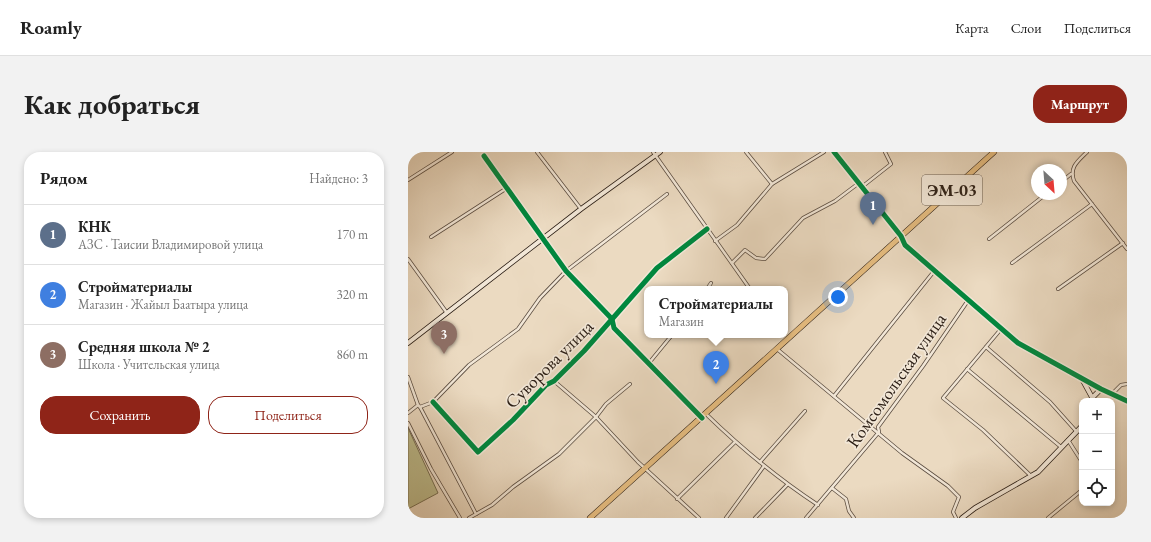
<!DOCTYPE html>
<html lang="ru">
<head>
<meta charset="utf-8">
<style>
  body { margin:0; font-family:"EB Garamond",serif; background:#f2f2f2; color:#222 }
  .controls { position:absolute; right:12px; bottom:12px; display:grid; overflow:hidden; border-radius:8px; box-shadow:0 2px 6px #0003 }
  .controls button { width:36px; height:36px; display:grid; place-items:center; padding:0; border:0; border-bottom:1px solid #e0e0e0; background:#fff; color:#222; font:20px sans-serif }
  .compass { position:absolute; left:623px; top:12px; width:36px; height:36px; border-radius:50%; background:#fff; box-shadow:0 2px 6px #0003; rotate:154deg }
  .you { position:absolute; left:430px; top:145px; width:14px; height:14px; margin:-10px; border:3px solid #fff; border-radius:50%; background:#1a73e8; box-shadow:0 0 0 6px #1a73e833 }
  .badge { display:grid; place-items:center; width:26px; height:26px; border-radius:50%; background:#8f2418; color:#fff; font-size:13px; font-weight:700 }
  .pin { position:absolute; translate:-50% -33px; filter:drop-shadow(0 1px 2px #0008) }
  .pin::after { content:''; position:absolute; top:21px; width:14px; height:12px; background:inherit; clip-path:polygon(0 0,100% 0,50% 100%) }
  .popup { position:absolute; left:236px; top:134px; width:144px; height:52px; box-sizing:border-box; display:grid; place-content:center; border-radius:8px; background:#fff; filter:drop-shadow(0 1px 3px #0005); font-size:13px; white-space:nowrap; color:#767676 }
  .popup b { font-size:15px; color:#222 }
  .popup::after { content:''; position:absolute; left:50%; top:100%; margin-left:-8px; border:8px solid transparent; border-top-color:#fff }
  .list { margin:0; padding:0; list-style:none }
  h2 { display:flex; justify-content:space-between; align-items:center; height:52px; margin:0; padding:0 16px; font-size:17px }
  h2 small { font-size:13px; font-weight:400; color:#767676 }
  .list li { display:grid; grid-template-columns:26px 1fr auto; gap:12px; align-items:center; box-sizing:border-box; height:60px; padding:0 16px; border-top:1px solid #e0e0e0 }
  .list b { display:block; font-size:15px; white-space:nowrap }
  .list p { margin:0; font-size:13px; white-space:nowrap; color:#767676 }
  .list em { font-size:13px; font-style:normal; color:#767676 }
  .actions { display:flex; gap:8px; padding:12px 16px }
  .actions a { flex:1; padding:9px 0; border:1px solid #8f2418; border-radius:16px; text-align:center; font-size:14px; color:#8f2418 }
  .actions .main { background:#8f2418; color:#fff }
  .icon { flex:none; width:22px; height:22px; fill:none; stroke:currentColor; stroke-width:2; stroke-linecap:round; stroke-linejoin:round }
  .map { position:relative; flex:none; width:719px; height:366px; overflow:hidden; border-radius:16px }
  header { display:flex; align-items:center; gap:24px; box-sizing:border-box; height:56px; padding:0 20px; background:#fff; border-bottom:1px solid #e0e0e0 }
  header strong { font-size:19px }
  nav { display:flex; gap:22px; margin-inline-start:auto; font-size:14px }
  .intro { display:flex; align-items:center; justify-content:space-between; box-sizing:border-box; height:96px; padding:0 24px }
  h1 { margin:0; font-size:28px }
  .button { padding:10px 18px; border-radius:16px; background:#8f2418; color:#fff; font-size:14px; font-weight:700 }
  main { display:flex; gap:24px; padding:0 24px }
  aside { flex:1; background:#fff; border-radius:16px; box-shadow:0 2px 6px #0003 }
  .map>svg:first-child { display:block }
  .green { fill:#bebd8e; stroke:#766e52 }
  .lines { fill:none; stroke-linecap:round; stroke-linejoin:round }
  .street-casing { stroke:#5c4e42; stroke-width:4 }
  .secondary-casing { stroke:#2d2017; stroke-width:5.5 }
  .highway-casing { stroke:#2d2017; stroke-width:6 }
  .street { stroke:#f2e7d7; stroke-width:2.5 }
  .secondary { stroke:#f2e7d7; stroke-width:4 }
  .highway { stroke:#e6bd80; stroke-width:5 }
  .cycleway-casing { stroke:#f2e7d7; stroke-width:8 }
  .cycleway { stroke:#00873e; stroke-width:5 }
  .labels { text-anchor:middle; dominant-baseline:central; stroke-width:3.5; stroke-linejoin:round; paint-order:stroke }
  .shield { fill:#f2e7d7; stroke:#685c51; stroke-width:1 }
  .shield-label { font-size:17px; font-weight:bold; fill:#2d2017 }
  .street-label { font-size:18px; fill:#2d2017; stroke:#f2e7d7 }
</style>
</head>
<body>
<header>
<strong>Roamly</strong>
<nav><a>Карта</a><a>Слои</a><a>Поделиться</a></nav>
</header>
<div class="intro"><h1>Как добраться</h1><a class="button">Маршрут</a></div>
<main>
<aside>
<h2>Рядом<small>Найдено: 3</small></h2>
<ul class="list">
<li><span class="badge" style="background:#5c6f8a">1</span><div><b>КНК</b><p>АЗС · Таисии Владимировой улица</p></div><em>170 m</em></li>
<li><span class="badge" style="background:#3f7fe0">2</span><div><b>Стройматериалы</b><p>Магазин · Жайыл Баатыра улица</p></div><em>320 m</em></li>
<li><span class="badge" style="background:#8d6e63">3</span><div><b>Средняя школа № 2</b><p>Школа · Учительская улица</p></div><em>860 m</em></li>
</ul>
<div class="actions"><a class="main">Сохранить</a><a>Поделиться</a></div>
</aside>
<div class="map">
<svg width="719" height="366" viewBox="0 0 719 366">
  <rect width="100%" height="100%" fill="#ebdac1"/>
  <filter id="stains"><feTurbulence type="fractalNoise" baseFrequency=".005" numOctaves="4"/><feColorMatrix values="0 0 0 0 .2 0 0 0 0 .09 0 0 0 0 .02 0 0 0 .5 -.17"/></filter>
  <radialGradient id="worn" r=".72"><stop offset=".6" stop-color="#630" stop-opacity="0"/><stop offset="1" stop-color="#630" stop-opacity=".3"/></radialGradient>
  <polygon class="green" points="0,276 30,341 0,357"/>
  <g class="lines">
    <g class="street-casing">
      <g id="street">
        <polyline points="129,0 173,57"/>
        <polyline points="245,0 342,137"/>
        <polyline points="338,0 364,32"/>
        <path d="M679 0C670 9 661 15 666 29L719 97"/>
        <polyline points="76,4 158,119 204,167 206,176 294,265"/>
        <polyline points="0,28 44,0"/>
        <polyline points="653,30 663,22"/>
        <polyline points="455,34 483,12 477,0"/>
        <polyline points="23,85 99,36"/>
        <polyline points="581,87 638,42"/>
        <polyline points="307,89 329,73 364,32 416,0"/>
        <polyline points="0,107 39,161"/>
        <polyline points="324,111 337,98 348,106 357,107 395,66 427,49 451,31"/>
        <polyline points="604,111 684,52"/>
        <polyline points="299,137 303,131"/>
        <polyline points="650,137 715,91"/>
        <polyline points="593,177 535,246 575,278 623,324"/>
        <polyline points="578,195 642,250 668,279"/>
        <polyline points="369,197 494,301 540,334 551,345 545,360 548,366"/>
        <polyline points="241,211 264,183"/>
        <polyline points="559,217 653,295"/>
        <polyline points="0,225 10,253 0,261"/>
        <polyline points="146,229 188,265 230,310 291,366"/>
        <polyline points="704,242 713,233 719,232"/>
        <polyline points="426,244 527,118"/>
        <polyline points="25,250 70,300 105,268 138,233 146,229 176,199 249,116 299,77"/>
        <polyline points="10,253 12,255 25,250 61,213 110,177 132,146 158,119 259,42"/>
        <polyline points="12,255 68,362"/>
        <path d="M298 262C333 296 369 326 410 353"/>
        <polyline points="0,271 23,317 52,366"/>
        <polyline points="660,288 674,310"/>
        <polyline points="352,310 397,259"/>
        <polyline points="424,336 438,347 441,359 446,366"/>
        <polyline points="269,347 327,290"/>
        <polyline points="61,366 84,353 105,335 151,302 188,265 198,252 222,232"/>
        <polyline points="318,366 356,314"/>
        <polyline points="347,366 379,333"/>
        <polyline points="398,366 471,280 470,275 515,214 561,147"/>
        <polyline points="640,366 674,338"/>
      </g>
    </g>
    <g class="secondary-casing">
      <g id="secondary">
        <polyline points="426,0 493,84 497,93 610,191 693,237 719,249"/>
        <polyline points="715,0 719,4"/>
        <polyline points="0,191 173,57 252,0"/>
        <polyline points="674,227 686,249"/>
        <polyline points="685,245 693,237"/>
        <polyline points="554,366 567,356 630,320 674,274"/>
      </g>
    </g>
    <g class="highway-casing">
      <polyline id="highway" points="182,366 586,0"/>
    </g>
    <use href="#street" class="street"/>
    <use href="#secondary" class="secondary"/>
    <use href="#highway" class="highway"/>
    <g class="cycleway-casing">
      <g id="cycleway">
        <polyline points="426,0 493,84 497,93 610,191 693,237 719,249"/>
        <polyline points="76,4 158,119 204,167 206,176 294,266"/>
        <polyline points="25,250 70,300 105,268 138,233 146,229 176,199 249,116 299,77"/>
      </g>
    </g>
    <use href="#cycleway" class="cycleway"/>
  </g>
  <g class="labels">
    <rect class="shield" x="514" y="23" width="60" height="30" rx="3"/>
    <g class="shield-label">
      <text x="544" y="38">ЭМ-03</text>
    </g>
    <g class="street-label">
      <text transform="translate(141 212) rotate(-45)">Суворова улица</text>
      <text transform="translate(488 228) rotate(-55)">Комсомольская улица</text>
    </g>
  </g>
  <rect width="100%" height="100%" filter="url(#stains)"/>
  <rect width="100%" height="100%" fill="url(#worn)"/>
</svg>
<div class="controls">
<button>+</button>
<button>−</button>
<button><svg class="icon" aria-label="locate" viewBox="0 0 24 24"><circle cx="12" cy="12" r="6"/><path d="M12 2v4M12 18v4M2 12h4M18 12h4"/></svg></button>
</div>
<svg class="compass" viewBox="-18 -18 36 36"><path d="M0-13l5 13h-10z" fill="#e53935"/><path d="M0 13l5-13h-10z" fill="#767676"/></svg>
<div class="you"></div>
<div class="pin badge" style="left:465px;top:73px;background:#5c6f8a">1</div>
<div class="pin badge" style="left:308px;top:232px;background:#3f7fe0">2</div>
<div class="popup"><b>Стройматериалы</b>Магазин</div>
<div class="pin badge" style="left:36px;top:202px;background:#8d6e63">3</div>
</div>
</main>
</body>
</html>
